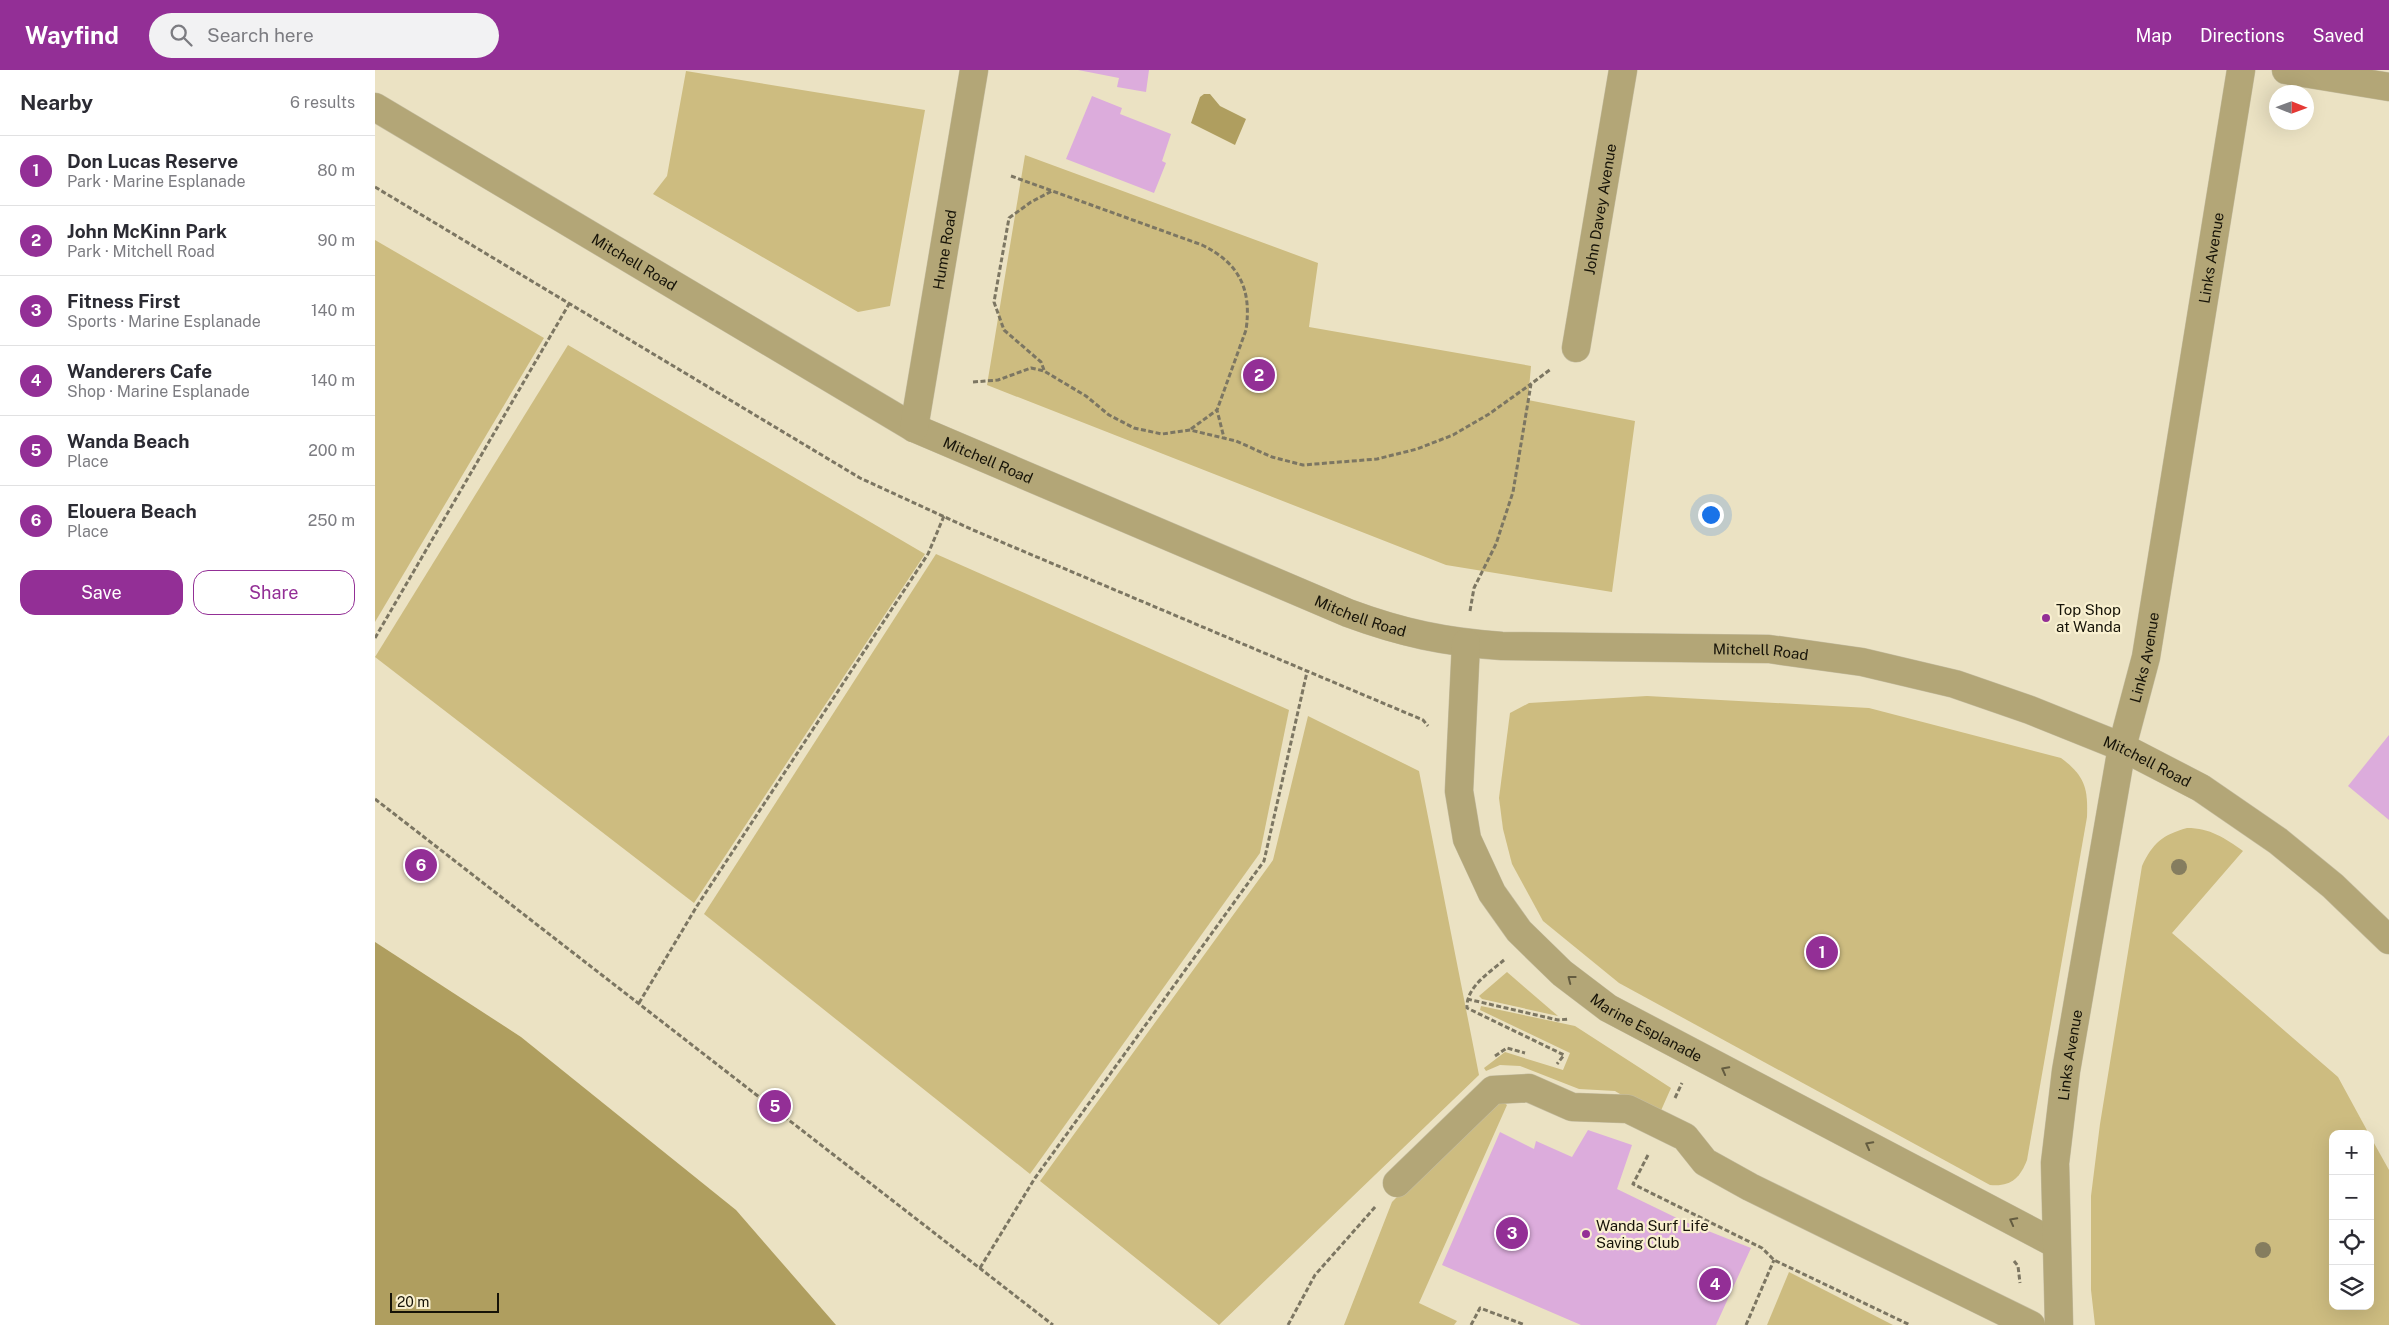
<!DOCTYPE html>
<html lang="en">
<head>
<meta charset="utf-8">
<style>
  body { margin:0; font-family:"Public Sans",sans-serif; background:#f2f2f3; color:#2b2b33 }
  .controls { position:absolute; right:15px; bottom:15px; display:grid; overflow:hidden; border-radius:10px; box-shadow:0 5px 20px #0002 }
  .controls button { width:45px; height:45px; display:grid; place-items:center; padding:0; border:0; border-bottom:1px solid #e1e1e2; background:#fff; color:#2b2b33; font:25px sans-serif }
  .compass { position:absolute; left:1894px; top:15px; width:45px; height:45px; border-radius:50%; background:#fff; box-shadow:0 5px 20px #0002; rotate:91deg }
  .scale { position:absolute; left:15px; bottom:12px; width:109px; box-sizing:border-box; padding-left:5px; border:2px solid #161308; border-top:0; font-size:14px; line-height:18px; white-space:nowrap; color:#161308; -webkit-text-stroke:4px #f9f0d0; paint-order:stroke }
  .you { position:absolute; left:1335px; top:444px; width:18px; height:18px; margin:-12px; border:4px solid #fff; border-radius:50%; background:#1a73e8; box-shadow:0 0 0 8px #1a73e833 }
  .badge { display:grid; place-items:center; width:32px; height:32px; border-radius:50%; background:#932f96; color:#fff; font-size:16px; font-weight:700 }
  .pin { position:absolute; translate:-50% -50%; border:2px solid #fff; box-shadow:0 1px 5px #0006 }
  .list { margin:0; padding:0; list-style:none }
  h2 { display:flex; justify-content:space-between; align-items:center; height:65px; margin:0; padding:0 20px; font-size:21px }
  h2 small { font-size:16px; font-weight:400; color:#7c7c81 }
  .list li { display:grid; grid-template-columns:32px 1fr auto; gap:15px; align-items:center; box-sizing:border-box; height:70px; padding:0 20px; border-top:1px solid #e1e1e2 }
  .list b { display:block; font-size:19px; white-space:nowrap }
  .list p { margin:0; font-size:16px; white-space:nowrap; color:#7c7c81 }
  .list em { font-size:16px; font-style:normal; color:#7c7c81 }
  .actions { display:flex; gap:10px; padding:15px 20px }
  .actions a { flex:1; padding:11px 0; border:1px solid #932f96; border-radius:15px; text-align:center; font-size:18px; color:#932f96 }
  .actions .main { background:#932f96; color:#fff }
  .icon { flex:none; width:28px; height:28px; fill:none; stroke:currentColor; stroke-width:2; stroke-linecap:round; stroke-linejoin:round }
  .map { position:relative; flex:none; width:2014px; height:1255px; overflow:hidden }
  header { display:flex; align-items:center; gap:30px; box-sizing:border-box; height:70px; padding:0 25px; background:#932f96; color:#fff }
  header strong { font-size:24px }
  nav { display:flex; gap:28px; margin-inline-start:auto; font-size:18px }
  .search { width:350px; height:45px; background:#f2f2f3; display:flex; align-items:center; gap:12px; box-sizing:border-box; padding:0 18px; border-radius:28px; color:#7c7c81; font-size:19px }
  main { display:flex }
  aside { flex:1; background:#fff }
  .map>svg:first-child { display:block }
  .green { fill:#cdbc80 }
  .water { fill:#af9e5f }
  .building { fill:#dcacdc }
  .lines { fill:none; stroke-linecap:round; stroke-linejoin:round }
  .minor-casing { stroke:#c5bda1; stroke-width:29 }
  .path { stroke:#7c7662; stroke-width:3; stroke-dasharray:5 2.5; stroke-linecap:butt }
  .minor { stroke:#b3a677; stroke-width:28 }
  .tree { fill:#857d5f }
  .oneway { stroke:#645c40 }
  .poi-dot { fill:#932f96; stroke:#f9f0d0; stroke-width:2 }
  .labels { text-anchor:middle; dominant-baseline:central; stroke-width:4.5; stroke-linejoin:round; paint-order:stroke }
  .street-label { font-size:15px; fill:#161308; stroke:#f9f0d0 }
  .poi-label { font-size:15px; fill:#161308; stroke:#f9f0d0; text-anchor:start }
</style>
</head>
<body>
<header>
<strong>Wayfind</strong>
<div class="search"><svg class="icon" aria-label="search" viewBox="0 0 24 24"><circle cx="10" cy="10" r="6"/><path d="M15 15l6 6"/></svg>Search here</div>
<nav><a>Map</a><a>Directions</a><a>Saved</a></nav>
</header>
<main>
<aside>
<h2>Nearby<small>6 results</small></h2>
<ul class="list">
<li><span class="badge">1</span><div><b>Don Lucas Reserve</b><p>Park · Marine Esplanade</p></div><em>80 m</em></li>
<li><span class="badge">2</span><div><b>John McKinn Park</b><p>Park · Mitchell Road</p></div><em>90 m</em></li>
<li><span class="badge">3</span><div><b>Fitness First</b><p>Sports · Marine Esplanade</p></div><em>140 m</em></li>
<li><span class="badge">4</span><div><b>Wanderers Cafe</b><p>Shop · Marine Esplanade</p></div><em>140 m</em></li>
<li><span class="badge">5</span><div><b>Wanda Beach</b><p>Place</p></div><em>200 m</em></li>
<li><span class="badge">6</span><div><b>Elouera Beach</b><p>Place</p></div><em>250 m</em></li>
</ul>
<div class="actions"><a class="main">Save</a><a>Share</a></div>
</aside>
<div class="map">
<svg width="2014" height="1255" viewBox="0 0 2014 1255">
  <rect width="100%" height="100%" fill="#ebe2c3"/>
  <g class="green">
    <polygon points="311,1 550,40 515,236 483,242 278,124 292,106"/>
    <polygon points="650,85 943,193 934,257 1156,296 1153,330 1260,351 1237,522 1071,495 612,315"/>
    <polygon points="0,170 169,268 0,552"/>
    <polygon points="193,275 550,484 319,833 0,587"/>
    <polygon points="561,484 914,640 885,783 655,1104 329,844"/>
    <path d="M1272 626 1494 638 1686 688C1710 706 1713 718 1712 747L1652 1090C1645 1108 1636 1117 1615 1115L1244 913 1168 851 1137 794 1128 759 1124 728 1135 643 1154 633Z"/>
    <polygon points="933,646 1044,701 1104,1005 844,1255 665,1111 898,790"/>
    <path d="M1812 758C1835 758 1850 768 1868 781L1797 863 1963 1007 1994 1064H1958V1236H1995V1066L2014 1100V1255H1720L1716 1220V1126L1725 1054 1767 796C1778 773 1787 765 1812 758Z"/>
    <polygon points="1132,902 1183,946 1107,929 1104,926"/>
    <polygon points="1106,936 1200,956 1296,1018 1284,1045 1278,1044 1240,1021 1204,1019 1145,996 1125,995 1111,1001 1109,998 1130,982 1188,1000 1195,983 1105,940"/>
    <polygon points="1121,1027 1132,1035 1044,1233 1082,1251 1079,1255 969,1255 1017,1132"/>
    <polygon points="1414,1202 1518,1255 1392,1255"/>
  </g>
  <g class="water">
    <polygon points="829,24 835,24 845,36 871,49 860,75 816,53 825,27"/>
    <polygon points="0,872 146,967 361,1140 461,1255 0,1255"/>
  </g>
  <g class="building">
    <polygon points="703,0 774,0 771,22 742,17 744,8"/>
    <polygon points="717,26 747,38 745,44 796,64 787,91 791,93 779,123 691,89"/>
    <polygon points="2014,665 2014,750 1973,716"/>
    <polygon points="1213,1060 1257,1075 1242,1119 1308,1151 1376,1178 1341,1255 1206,1255 1067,1195 1125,1062 1159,1079 1161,1071 1197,1087"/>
  </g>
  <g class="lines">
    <g class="minor-casing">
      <g id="minor">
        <polyline points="1911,0 2014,17"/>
        <path id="s1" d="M0 37 539 358 973 543C1027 563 1070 572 1127 576L1394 579 1487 592 1580 614 1655 640 1747 677 1826 718 1903 771 1958 816 2014 870"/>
        <path id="s2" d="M1201 278 1248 0"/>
        <path id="s3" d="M539 358 599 0"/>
        <path id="s4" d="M1091 573 1084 721 1092 769 1117 823 1144 861 1187 903 1233 938 1681 1174"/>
        <polyline points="1022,1113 1118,1020 1154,1018 1197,1037 1253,1039 1310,1067 1330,1092 1375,1117 1656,1255"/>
        <path id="s5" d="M1684 1255 1680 1093 1691 1001 1747 677 1771 587 1866 0"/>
      </g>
    </g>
    <g class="path">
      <path d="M636 106 827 175C864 193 877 219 871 260L842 340 849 368"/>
      <polyline points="0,117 485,408 598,460 1048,650 1053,656"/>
      <polyline points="669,300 666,292 629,260 619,232 634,148 656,132 677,121"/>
      <polyline points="598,312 623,310 656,298 669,301 711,326 734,345 759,358 787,364 815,360 861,371 897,387 928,395 1002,389 1042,379 1078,365 1114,344 1156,314"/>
      <polyline points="816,359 842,340"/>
      <polyline points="1095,541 1099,518 1121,474 1138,422 1156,314 1176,299"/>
      <polyline points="0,568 194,234"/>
      <polyline points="0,729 678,1255"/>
      <path d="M1129 890C1114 903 1091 917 1092 938L1189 985 1182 994"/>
      <polyline points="1092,929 1183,950 1194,949"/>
      <polyline points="264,933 322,836 553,484 569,446"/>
      <polyline points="1120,986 1132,978 1150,983"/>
      <polyline points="1300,1028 1307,1013"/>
      <polyline points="1273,1085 1258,1114 1387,1178 1399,1190 1535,1255"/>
      <polyline points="1639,1191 1643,1196 1645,1213"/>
      <polyline points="605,1198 660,1108 889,791 932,602"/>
      <polyline points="913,1255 940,1205 1001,1136"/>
      <polyline points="1096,1255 1105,1238 1150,1255"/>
      <polyline points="1371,1255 1399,1190"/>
    </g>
    <use href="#minor" class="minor"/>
  </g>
  <g class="tree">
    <circle cx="1804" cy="797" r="8"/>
    <circle cx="1888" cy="1180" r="8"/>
  </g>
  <defs><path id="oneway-chevron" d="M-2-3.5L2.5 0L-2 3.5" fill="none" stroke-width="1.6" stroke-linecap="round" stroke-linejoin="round" transform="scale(1.25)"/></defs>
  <g class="oneway">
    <use href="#oneway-chevron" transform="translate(1196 909) rotate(-142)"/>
    <use href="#oneway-chevron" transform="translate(1350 1000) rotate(-152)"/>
    <use href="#oneway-chevron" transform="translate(1494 1075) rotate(-152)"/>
    <use href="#oneway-chevron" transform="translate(1638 1151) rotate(-152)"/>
  </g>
  <g class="poi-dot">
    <circle cx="1671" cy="548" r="5"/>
    <circle cx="1211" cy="1164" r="5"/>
  </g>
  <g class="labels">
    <g class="street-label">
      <text stroke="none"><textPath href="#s2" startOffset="141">John Davey Avenue</textPath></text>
      <text stroke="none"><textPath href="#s3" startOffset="181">Hume Road</textPath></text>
      <text stroke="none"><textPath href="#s5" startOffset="1081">Links Avenue</textPath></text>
      <text stroke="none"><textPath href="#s1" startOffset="302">Mitchell Road</textPath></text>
      <text stroke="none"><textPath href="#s1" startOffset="708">Mitchell Road</textPath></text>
      <text stroke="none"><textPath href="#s1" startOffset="1112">Mitchell Road</textPath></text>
      <text stroke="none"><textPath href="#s1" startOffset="1516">Mitchell Road</textPath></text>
      <text stroke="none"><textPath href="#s5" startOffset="676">Links Avenue</textPath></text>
      <text stroke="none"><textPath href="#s1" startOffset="1921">Mitchell Road</textPath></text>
      <text stroke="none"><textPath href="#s4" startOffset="464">Marine Esplanade</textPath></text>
      <text stroke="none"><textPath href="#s5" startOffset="271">Links Avenue</textPath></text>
    </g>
    <g class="poi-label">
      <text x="1681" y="539">Top Shop<tspan x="1681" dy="17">at Wanda</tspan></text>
      <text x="1221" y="1155">Wanda Surf Life<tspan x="1221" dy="17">Saving Club</tspan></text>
    </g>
  </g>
</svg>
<div class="controls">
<button>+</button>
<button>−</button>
<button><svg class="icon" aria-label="locate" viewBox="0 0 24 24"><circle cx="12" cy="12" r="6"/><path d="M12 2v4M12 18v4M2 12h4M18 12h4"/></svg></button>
<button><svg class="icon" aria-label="layers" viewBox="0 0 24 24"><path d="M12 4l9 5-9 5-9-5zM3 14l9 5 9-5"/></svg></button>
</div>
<svg class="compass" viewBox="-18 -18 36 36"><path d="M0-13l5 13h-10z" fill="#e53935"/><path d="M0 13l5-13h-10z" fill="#7c7c81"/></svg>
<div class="scale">20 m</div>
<div class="you"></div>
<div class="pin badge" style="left:1447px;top:882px">1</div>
<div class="pin badge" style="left:884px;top:305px">2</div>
<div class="pin badge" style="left:1137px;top:1163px">3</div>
<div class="pin badge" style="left:1340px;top:1214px">4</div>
<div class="pin badge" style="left:400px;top:1036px">5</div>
<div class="pin badge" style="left:46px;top:795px">6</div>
</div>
</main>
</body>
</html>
